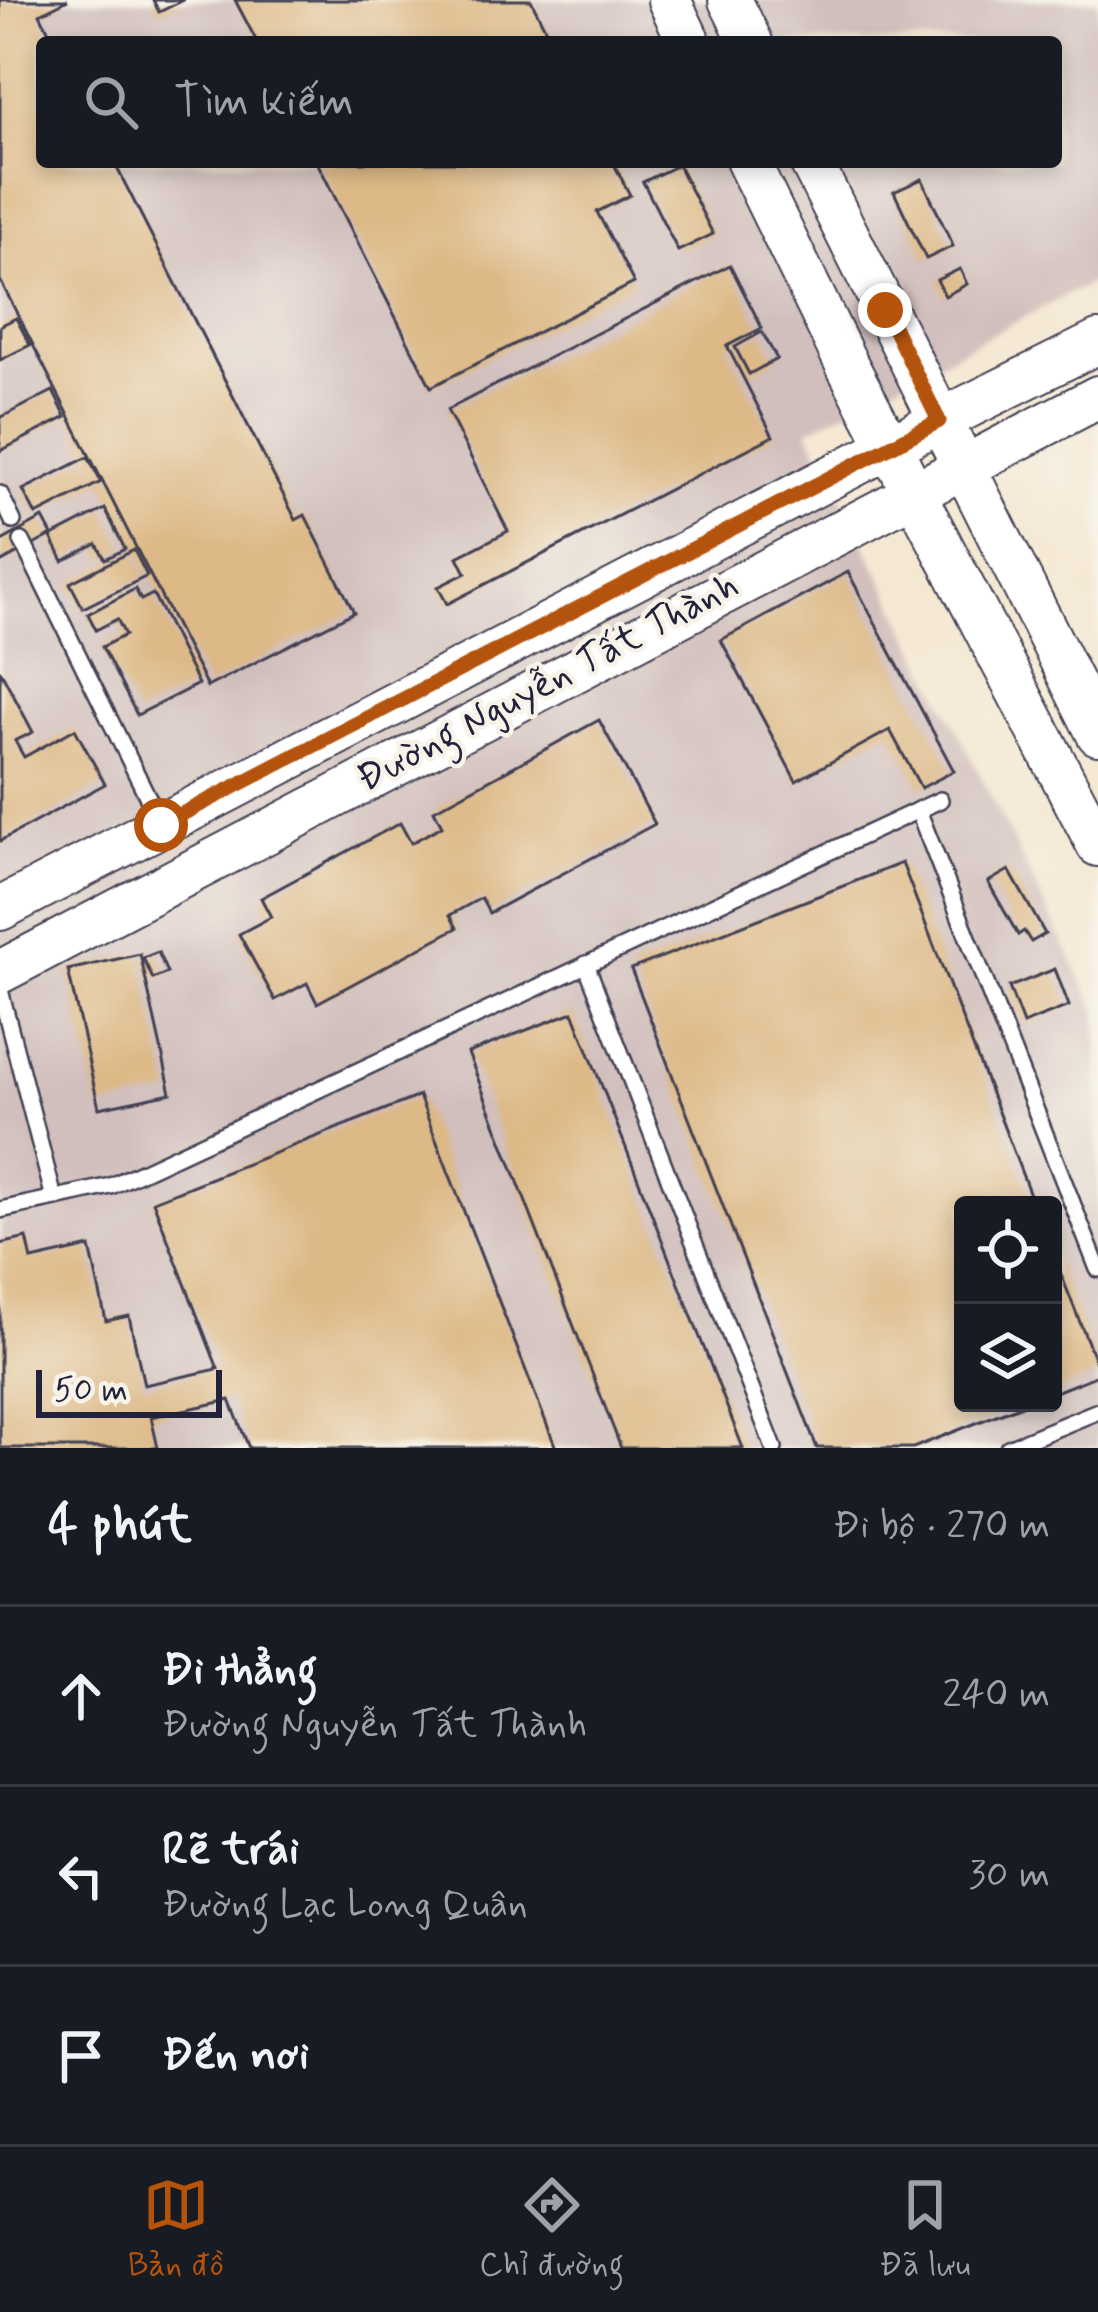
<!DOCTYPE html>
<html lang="vi">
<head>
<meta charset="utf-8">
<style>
  body { margin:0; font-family:Mynerve,sans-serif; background:#242831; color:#f1f3f6 }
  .controls { position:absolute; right:36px; bottom:36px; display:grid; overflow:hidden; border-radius:12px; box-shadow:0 6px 18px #0003 }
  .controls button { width:108px; height:108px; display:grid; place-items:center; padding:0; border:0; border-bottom:3px solid #363941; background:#171b24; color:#f1f3f6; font:60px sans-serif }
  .scale { position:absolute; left:36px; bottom:30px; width:186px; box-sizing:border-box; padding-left:12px; border:6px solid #22223b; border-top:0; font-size:33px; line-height:42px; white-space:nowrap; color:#22223b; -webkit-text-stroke:9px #f7f3e8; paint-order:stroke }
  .stop { position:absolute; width:36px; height:36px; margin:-27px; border:9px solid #b45309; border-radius:50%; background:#fff }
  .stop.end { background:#b45309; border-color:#fff; box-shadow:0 3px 12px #0008 }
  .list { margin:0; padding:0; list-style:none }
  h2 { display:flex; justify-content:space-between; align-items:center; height:156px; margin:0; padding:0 48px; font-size:51px }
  h2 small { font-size:39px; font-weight:400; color:#9ea1a6 }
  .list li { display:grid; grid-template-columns:78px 1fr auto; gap:36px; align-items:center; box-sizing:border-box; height:180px; padding:0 48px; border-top:3px solid #363941 }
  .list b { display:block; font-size:45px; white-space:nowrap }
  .list p { margin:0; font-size:39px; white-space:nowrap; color:#9ea1a6 }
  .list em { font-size:39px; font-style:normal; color:#9ea1a6 }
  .icon { flex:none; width:66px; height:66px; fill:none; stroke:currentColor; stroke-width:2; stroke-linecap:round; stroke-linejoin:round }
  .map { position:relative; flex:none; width:1098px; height:1448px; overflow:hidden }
  .search { position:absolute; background:#171b24; box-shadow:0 6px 18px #0003; left:36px; right:36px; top:36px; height:132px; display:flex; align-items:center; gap:30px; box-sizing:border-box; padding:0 42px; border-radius:12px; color:#9ea1a6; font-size:45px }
  .sheet { height:696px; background:#171b24 }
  nav { display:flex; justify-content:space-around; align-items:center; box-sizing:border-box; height:168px; border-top:3px solid #363941; background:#171b24; font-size:33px; color:#9ea1a6 }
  nav a { display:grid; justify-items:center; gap:6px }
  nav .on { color:#b45309 }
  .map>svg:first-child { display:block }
  .industrial { fill:#d1bfbd; fill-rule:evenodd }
  .building { fill:#ddb987 }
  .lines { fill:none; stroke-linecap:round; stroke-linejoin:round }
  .lane-casing { stroke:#424052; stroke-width:20 }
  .secondary-casing { stroke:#424052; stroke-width:46 }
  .lane { stroke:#fff; stroke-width:15 }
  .secondary { stroke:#fff; stroke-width:42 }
  .route { stroke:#b45309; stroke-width:15 }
  .labels { text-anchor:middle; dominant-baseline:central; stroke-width:9; stroke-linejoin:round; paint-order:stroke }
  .street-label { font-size:39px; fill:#22223b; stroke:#f7f3e8 }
</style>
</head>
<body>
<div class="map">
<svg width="1098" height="1448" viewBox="0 0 1098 1448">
  <rect width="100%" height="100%" fill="#f7f3e8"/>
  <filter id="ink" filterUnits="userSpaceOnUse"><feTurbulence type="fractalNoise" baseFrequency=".00833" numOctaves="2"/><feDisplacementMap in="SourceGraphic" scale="24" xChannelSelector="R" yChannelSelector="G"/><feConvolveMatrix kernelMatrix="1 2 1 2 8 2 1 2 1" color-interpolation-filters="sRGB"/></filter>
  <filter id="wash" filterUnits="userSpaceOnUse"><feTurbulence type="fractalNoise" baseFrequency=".004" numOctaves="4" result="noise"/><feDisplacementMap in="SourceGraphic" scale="48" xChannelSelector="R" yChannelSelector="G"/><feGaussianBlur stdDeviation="2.7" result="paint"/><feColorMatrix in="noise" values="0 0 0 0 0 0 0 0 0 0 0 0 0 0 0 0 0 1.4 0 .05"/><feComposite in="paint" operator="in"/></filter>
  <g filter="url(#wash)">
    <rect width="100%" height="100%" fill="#f5e8d3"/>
    <path class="industrial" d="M0 0H1098V279L808 430 1098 1012V1448H0ZM42 42H1056V162H42ZM963 1205H1053V1403H963Z"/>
    <g id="blocks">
      <g class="building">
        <polygon points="0,0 68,0 40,14 54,42 42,42 42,162 114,162 296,520 305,515 354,612 207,687 0,280"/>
        <polygon points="153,0 184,0 159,12"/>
        <polygon points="235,0 531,0 552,42 257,42"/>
        <polygon points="317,162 613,162 630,195 597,212 634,283 431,387"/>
        <polygon points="678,165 713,234 678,251 643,182"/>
        <polygon points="922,179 953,246 926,259 894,192"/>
        <polygon points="730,265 762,328 727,346 773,436 447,604 438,587 466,573 458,557 508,531 447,410"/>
        <polygon points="960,269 967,284 945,296 937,280"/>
        <polygon points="16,318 30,345 0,360 0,326"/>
        <polygon points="762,332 777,359 749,374 735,347"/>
        <polygon points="53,391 66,417 0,451 0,418"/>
        <polygon points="88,457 101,482 36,515 23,490"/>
        <polygon points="105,509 125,549 105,559 97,544 63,561 51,537"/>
        <polygon points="43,518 52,535 0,563 0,542"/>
        <polygon points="134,550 147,576 83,608 70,583"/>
        <polygon points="848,572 954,771 921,788 890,730 796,781 721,640"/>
        <polygon points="135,589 141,600 153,594 198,684 137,715 102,647 125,635 117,619 96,630 88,614"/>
        <polygon points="0,670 33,732 15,741 24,757 75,729 105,784 0,841"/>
        <polygon points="599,720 655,824 489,913 481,898 450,915 457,928 317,1003 307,983 275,1000 239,934 271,917 261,898 400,823 411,843 442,826 434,810"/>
        <polygon points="902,863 1034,1205 963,1205 963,1403 1027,1403 913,1448 817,1448 631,969"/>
        <polygon points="1009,870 1045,934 1031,942 1024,931 1018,935 988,882"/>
        <polygon points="158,952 167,973 153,979 143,958"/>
        <polygon points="140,954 171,1093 99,1108 68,970"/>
        <polygon points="1055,969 1069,1006 1023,1024 1009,987"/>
        <polygon points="573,1012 743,1448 621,1448 468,1053"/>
        <polygon points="419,1096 556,1448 249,1448 230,1400 151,1417 158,1448 0,1448 0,1244 27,1238 32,1260 90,1247 106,1321 129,1316 144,1385 218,1369 153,1201"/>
        <polygon points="1053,1254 1098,1368 1098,1375 1053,1393"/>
      </g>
    </g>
  </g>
  <g filter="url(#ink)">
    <use href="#blocks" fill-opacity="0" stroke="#424052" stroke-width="3"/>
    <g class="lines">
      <g class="lane-casing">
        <g id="lane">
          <polyline points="0,494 13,521"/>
          <polyline points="22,541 160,822"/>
          <polyline points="918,810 1098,1269"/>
          <polyline points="586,964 774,1448"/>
          <polyline points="0,990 54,1198"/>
          <polyline points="0,1210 111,1186 940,800"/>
          <polyline points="1008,1448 1098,1411"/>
        </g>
      </g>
      <g class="secondary-casing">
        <g id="secondary">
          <polyline points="669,0 689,42"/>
          <polyline points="730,0 751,42"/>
          <polyline points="748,162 847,365 1098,845"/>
          <polyline points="811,162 1098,734"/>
          <polyline points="0,909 939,421 1098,342"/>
          <polyline points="0,972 1098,397"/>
        </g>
      </g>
      <use href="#lane" class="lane"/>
      <use href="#secondary" class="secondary"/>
    </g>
  </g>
  <g class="lines" filter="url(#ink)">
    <polyline class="route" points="161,825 939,421 885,310"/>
  </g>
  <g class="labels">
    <g class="street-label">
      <text transform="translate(548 683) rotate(-28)">Đường Nguyễn Tất Thành</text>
    </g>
  </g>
</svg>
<div class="controls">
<button><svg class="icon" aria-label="locate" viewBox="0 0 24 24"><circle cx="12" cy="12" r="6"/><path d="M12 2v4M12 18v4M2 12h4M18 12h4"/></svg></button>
<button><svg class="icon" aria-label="layers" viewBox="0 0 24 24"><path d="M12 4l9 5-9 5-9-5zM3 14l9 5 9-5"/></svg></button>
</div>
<div class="scale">50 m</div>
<div class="stop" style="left:161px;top:825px"></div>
<div class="stop end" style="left:885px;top:310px"></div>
<div class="search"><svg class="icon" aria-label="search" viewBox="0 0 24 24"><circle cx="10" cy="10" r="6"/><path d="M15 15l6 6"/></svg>Tìm kiếm</div>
</div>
<section class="sheet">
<h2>4 phút<small>Đi bộ · 270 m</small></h2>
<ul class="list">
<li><svg class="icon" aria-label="ahead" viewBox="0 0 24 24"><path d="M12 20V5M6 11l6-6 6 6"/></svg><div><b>Đi thẳng</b><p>Đường Nguyễn Tất Thành</p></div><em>240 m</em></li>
<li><svg class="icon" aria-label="left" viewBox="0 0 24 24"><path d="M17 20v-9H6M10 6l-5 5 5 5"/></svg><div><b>Rẽ trái</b><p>Đường Lạc Long Quân</p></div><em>30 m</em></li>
<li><svg class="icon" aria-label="arrive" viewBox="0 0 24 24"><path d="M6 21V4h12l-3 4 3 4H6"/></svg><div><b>Đến nơi</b></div></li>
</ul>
</section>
<nav>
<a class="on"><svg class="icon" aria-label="map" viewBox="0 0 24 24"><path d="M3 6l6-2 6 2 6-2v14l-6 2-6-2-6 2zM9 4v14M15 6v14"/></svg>Bản đồ</a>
<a><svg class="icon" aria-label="directions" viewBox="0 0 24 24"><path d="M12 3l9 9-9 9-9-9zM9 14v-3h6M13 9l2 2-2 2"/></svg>Chỉ đường</a>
<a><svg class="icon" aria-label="saved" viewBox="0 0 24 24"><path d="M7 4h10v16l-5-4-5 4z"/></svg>Đã lưu</a>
</nav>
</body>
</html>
